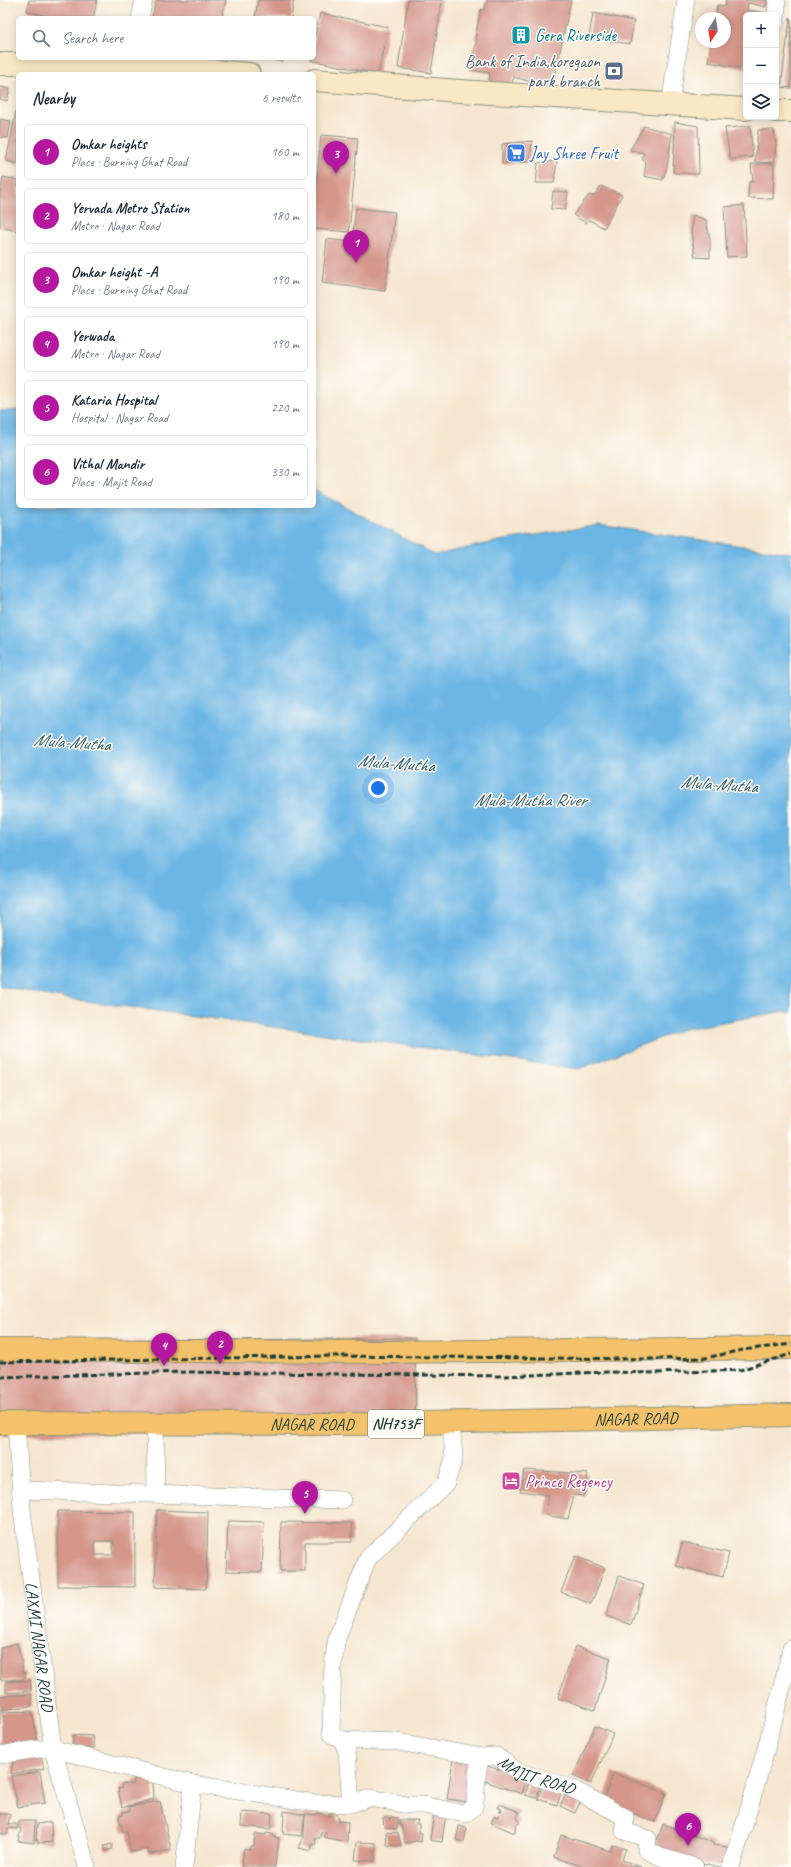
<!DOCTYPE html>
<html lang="en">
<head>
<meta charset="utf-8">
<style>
  body { margin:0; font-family:Caveat,sans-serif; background:#f6f6f7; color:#1f2937 }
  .controls { position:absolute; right:12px; top:12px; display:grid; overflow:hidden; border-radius:6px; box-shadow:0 2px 10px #0003 }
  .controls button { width:36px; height:36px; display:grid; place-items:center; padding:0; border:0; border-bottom:1px solid #e0e1e3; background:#fff; color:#1f2937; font:20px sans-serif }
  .compass { position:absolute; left:695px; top:12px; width:36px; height:36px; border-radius:50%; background:#fff; box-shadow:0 2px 10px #0003; rotate:192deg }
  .you { position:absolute; left:378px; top:788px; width:14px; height:14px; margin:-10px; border:3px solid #fff; border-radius:50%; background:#1a73e8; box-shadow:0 0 0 6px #1a73e833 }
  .badge { display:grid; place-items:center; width:26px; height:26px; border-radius:50%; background:#b5179e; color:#fff; font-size:13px; font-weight:700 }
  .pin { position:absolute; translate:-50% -33px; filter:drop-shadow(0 1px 2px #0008) }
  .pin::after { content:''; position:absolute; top:21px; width:14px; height:12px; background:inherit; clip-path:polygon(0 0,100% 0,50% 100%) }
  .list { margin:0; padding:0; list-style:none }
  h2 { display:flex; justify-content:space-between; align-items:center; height:52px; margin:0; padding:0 16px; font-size:17px }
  h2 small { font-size:13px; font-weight:400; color:#747a83 }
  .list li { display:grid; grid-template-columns:26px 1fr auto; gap:12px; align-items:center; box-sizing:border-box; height:56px; margin:0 8px 8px; padding:0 8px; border:1px solid #e0e1e3; border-radius:6px }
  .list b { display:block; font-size:15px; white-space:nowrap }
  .list p { margin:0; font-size:13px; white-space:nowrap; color:#747a83 }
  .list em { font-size:13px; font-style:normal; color:#747a83 }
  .icon { flex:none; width:22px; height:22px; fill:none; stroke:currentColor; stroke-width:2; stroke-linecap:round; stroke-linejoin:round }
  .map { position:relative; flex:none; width:791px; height:1867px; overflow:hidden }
  .search { position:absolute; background:#fff; box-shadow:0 2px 10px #0003; left:16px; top:16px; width:300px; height:44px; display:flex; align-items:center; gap:10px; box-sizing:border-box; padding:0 14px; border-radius:6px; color:#747a83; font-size:15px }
  .panel { position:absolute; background:#fff; box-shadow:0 2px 10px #0003; left:16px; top:72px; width:300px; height:436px; border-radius:6px }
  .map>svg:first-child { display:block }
  .water { fill:#6cb6e5; stroke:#467a8c }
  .building { fill:#d6978b; fill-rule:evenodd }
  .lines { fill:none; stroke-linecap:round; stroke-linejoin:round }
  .street-casing { stroke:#8a9282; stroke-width:18 }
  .secondary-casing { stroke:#8a9282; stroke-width:24 }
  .highway-casing { stroke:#8a9282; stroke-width:24 }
  .street { stroke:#fff; stroke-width:17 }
  .secondary { stroke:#fae7c3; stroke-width:22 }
  .highway { stroke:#f3c26a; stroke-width:22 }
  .rail { stroke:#1f3d34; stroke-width:3; stroke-dasharray:6 3; stroke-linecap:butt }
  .labels { text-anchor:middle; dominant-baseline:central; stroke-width:3; stroke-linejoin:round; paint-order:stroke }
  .shield { fill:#fdfcf7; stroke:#62766e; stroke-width:1 }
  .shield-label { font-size:16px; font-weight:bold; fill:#1f3d34 }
  .culture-label { font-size:17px; fill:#0d838f; stroke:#fdfcf7; text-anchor:start }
  .service-label { font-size:17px; fill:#4e5e75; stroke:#fdfcf7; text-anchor:end }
  .shop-label { font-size:17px; fill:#366cbe; stroke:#fdfcf7; text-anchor:start }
  .street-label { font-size:17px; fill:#1f3d34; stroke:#fdfcf7 }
  .hotel-label { font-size:17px; fill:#b23c85; stroke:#fdfcf7; text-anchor:start }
  .water-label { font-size:18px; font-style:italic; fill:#366169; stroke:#fdfcf7 }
</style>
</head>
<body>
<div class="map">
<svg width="791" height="1867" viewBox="0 0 791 1867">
  <rect width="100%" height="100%" fill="#fdfcf7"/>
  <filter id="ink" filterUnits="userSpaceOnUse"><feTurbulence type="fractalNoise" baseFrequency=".025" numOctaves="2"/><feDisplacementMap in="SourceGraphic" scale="8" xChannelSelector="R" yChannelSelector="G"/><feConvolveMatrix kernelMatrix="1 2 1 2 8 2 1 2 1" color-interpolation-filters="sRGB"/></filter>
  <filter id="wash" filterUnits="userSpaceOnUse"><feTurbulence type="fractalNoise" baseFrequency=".012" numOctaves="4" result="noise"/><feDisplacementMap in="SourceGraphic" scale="16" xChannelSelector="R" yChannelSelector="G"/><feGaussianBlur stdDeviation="0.9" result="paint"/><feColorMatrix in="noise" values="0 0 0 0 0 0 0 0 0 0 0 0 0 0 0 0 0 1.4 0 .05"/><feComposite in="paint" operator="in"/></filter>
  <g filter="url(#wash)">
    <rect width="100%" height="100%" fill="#f6e6cf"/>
    <polygon class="water" points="18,410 18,506 314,506 314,490 435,555 499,541 599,525 791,553 791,1013 785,1011 684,1029 578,1069 49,996 0,986 0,411"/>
    <g id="blocks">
      <g class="building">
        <polygon points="29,0 97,0 93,18 54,18 27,11"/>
        <polygon points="156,0 226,0 222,18 152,18"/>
        <polygon points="258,0 294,0 291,18 255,18"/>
        <polygon points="408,0 442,0 431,73 398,68"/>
        <polygon points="487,0 571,0 552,88 514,77 511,85 489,81 490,73 470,70 477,39 475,38 481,9 484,10"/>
        <polygon points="726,0 767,0 766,7 748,3 747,10 765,13 764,15 746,15 746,69 708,62 711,42 725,42 725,18 715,18 718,5 725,6"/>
        <polygon points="320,13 388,27 378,74 310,60 314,58 314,42"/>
        <polygon points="593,13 634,21 630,44 589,37"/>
        <polygon points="790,18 791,19 791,88 781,87"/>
        <polygon points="264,58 282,58 282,62"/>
        <polygon points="0,87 10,89 7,101 0,99"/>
        <polygon points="17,107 18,107 18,164 6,161"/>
        <polygon points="0,119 11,121 8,138 0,137"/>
        <polygon points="675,122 698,126 699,174 673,173"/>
        <polygon points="644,126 672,134 667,167 663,180 644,176 646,163 642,159 644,153 630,150"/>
        <polygon points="750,126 753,157 730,159 725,128"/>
        <polygon points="758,130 774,130 776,144 774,163 755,162"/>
        <polygon points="321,135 358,138 349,232 314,229 314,209"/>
        <polygon points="532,141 530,162 502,164 502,144"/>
        <polygon points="557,161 554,183 536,183 538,163"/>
        <polygon points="751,164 774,164 773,199 748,198 749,182 753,182"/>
        <polygon points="3,177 18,180 18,231 0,227 0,194"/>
        <polygon points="601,186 622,195 604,228 589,220 586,223 573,215 589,195 594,196"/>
        <polygon points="553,191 568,192 565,210 551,209"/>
        <polygon points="744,205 747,256 727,257 724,207"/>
        <polygon points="356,208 395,212 385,291 322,283 327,239 352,242"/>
        <polygon points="693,215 706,220 710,239 710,258 695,257 691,231"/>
        <polygon points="415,1338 416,1431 0,1435 0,1342"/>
        <polygon points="524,1470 588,1474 584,1496 574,1495 568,1519 545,1515 549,1495 520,1491"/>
        <polygon points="157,1510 208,1512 206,1589 155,1587"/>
        <path d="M58 1511 135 1512V1587L58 1586ZM95 1541H113V1555H95Z"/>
        <polygon points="228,1521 264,1522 262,1572 226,1571"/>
        <polygon points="281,1522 352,1523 352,1542 305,1542 305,1571 280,1571"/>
        <polygon points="682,1542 729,1553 723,1577 676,1566"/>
        <polygon points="575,1556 605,1568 591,1604 561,1592"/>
        <polygon points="619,1576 644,1585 631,1625 606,1616"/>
        <polygon points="17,1643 22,1663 22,1672 24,1672 26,1677 23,1678 23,1680 0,1680 0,1648"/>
        <polygon points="575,1646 611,1658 595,1710 558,1698"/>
        <polygon points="30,1680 31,1691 6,1693 6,1682"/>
        <polygon points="31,1694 32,1706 0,1710 0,1696"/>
        <polygon points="32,1711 38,1746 0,1750 0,1712"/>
        <polygon points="595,1726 613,1734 591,1784 573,1776"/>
        <polygon points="73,1735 92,1736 94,1748 73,1748"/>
        <polygon points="40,1753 44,1769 11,1774 14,1755"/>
        <polygon points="454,1753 475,1756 467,1802 447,1799"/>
        <polygon points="484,1765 527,1779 522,1794 479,1779"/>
        <polygon points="40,1772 45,1803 18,1807 11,1776"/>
        <polygon points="613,1773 666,1793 655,1822 603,1802"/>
        <polygon points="146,1777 147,1782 153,1781 154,1799 122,1808 118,1788 121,1789 122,1783 133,1785 134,1779"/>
        <polygon points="529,1782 540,1785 537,1798 525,1795"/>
        <polygon points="544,1782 562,1790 557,1805 538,1799"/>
        <polygon points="567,1792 582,1798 575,1813 560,1806"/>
        <polygon points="160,1801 171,1850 149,1854 148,1849 131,1852 127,1831 123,1832 119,1816 123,1815 123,1812 130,1811 129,1807"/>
        <polygon points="499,1804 520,1812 517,1817 520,1822 515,1827 515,1833 491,1823 494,1816 498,1817 501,1809 497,1808"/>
        <polygon points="284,1811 305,1815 302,1836 283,1834"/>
        <polygon points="242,1812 272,1814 271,1829 241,1826"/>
        <polygon points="331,1812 338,1816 338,1821 348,1822 347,1842 323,1837 326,1832 321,1831 320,1838 315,1838 316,1844 312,1844 311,1851 299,1848 304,1836 305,1814 316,1815 317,1813 331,1816"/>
        <polygon points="434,1812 446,1814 442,1842 430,1840"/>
        <polygon points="0,1814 10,1814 8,1824 17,1824 17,1829 8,1828 8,1834 0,1834"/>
        <polygon points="383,1817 389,1817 390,1820 390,1817 398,1818 397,1829 384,1827"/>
        <polygon points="399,1820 418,1820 416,1824 419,1824 419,1832 422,1833 421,1842 416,1841 405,1843 401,1825 399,1825"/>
        <polygon points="19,1821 35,1821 34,1843 18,1841 21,1828 19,1828"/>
        <polygon points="51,1822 52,1842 38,1843 38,1840 36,1840 37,1824"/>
        <polygon points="663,1824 714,1843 713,1845 728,1847 723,1865 720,1867 707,1864 706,1865 654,1848"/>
        <polygon points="459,1826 467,1828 464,1842 456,1840"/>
        <polygon points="386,1832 398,1833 401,1845 399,1846 387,1845"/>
        <polygon points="266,1833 273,1834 273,1837 279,1838 275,1867 241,1867 244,1849 249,1850 250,1846 254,1846 255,1834 266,1835"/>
        <polygon points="561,1835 610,1851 613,1845 626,1849 622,1860 641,1867 584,1867 554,1857"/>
        <polygon points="357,1842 376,1843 375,1861 355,1860"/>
        <polygon points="112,1844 112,1849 106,1851 104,1846"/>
      </g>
    </g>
  </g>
  <g filter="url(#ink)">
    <use href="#blocks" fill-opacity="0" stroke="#8a9282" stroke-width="1"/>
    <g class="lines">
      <g class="street-casing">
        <g id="street">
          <polyline points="140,18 144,0"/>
          <polyline points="776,22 777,0"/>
          <polyline points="670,105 686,0"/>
          <path id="s1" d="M16 1423 22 1510 53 1749 87 1867"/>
          <polyline points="155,1423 156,1494"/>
          <polyline points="21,1490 342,1500"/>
          <path id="s2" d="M342 1740 398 1742 482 1757 496 1756 519 1772 569 1787 625 1817 624 1831 648 1839 646 1850 661 1857 695 1867"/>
          <path d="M0 1755 38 1749H53L193 1784 315 1803 351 1804 370 1798 408 1805H423L465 1814 474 1807C478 1790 474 1772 482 1757"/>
          <polyline points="351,1804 347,1751 342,1740 331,1734 333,1664 337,1638 368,1558 446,1483 454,1458 451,1423"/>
          <polyline points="184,1867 193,1784"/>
          <path d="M731 1867C754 1795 774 1723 791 1649"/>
        </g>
      </g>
      <g class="secondary-casing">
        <g id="secondary">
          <polyline points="0,64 130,64 249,74"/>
          <polyline points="314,80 460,91 746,109"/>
          <polyline points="776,111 791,111"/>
        </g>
      </g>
      <g class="highway-casing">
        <g id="highway">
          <polyline points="0,1350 371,1352 791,1348"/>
          <path id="s3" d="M0 1423 372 1424 791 1415"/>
        </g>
      </g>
      <use href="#street" class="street"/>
      <use href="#secondary" class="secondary"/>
      <use href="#highway" class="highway"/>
      <g class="rail">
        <polyline points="0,1362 335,1356 651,1359 705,1358 743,1350 791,1344"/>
        <polyline points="0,1377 188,1372 503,1376 607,1372 654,1373 740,1370 791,1354"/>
      </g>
    </g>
  </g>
  <defs>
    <g id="building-square" transform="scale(1)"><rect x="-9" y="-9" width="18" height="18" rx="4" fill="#0f9aa8" stroke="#fdfcf7"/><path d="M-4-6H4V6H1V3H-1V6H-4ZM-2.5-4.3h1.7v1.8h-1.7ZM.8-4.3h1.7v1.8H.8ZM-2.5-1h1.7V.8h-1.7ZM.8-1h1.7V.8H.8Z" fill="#fff"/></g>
    <g id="bank-square" transform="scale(1)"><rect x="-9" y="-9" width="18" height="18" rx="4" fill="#5c6f8a" stroke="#fdfcf7"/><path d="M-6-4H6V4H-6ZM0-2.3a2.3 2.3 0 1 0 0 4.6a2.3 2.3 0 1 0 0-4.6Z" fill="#fff"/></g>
    <g id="supermarket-square" transform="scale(1)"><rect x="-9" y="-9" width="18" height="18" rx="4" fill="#3f7fe0" stroke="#fdfcf7"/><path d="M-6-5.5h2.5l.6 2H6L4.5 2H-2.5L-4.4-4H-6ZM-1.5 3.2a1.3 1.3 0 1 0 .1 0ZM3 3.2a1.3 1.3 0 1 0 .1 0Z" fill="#fff"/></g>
    <g id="hotel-square" transform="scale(1)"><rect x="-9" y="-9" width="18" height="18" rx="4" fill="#d1479c" stroke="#fdfcf7"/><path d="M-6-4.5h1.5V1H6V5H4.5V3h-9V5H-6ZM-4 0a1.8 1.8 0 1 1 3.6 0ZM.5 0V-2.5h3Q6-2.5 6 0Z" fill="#fff"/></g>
  </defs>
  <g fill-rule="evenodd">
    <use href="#building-square" x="521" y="35"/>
    <use href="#bank-square" x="614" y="71"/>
    <use href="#supermarket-square" x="516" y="153"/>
    <use href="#hotel-square" x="511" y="1481"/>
  </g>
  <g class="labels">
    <rect class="shield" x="368" y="1410" width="56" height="28" rx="3"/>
    <g class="shield-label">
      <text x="396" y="1424">NH753F</text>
    </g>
    <g class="culture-label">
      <text x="535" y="35">Gera Riverside</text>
    </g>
    <g class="service-label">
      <text x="600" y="61">Bank of India,koregaon<tspan x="600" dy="20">park branch</tspan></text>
    </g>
    <g class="shop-label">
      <text x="530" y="153">Jay Shree Fruit</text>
    </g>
    <g class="street-label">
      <text stroke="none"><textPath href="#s3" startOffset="636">NAGAR ROAD</textPath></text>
      <text stroke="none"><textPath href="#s3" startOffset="312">NAGAR ROAD</textPath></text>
      <text stroke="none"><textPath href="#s1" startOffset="225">LAXMI NAGAR ROAD</textPath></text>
      <text stroke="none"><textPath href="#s2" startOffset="201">MAJIT ROAD</textPath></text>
    </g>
    <g class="hotel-label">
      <text x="525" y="1481">Prince Regency</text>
    </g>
    <g class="water-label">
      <text transform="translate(72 742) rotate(4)">Mula-Mutha</text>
      <text transform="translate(396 763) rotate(4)">Mula-Mutha</text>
      <text transform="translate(719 784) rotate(4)">Mula-Mutha</text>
      <text x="530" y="800">Mula-Mutha River</text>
    </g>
  </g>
</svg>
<div class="controls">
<button>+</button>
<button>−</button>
<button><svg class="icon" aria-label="layers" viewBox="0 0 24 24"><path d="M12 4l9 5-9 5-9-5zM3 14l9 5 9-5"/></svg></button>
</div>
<svg class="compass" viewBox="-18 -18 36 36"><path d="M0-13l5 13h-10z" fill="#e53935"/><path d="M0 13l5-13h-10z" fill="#747a83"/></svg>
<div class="you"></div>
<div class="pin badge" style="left:356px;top:263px">1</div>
<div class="pin badge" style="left:220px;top:1364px">2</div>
<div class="pin badge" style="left:336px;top:174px">3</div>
<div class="pin badge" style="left:164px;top:1366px">4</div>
<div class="pin badge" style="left:305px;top:1514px">5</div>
<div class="pin badge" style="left:688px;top:1846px">6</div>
<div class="search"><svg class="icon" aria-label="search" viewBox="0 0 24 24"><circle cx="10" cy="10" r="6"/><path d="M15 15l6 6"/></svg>Search here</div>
<section class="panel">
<h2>Nearby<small>6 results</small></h2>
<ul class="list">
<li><span class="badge">1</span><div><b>Omkar heights</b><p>Place · Burning Ghat Road</p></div><em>160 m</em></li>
<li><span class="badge">2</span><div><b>Yervada Metro Station</b><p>Metro · Nagar Road</p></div><em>180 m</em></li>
<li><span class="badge">3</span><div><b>Omkar height -A</b><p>Place · Burning Ghat Road</p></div><em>190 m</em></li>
<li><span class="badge">4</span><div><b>Yerwada</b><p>Metro · Nagar Road</p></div><em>190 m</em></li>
<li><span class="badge">5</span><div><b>Kataria Hospital</b><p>Hospital · Nagar Road</p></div><em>220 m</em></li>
<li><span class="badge">6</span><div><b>Vithal Mandir</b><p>Place · Majit Road</p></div><em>330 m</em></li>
</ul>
</section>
</div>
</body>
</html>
